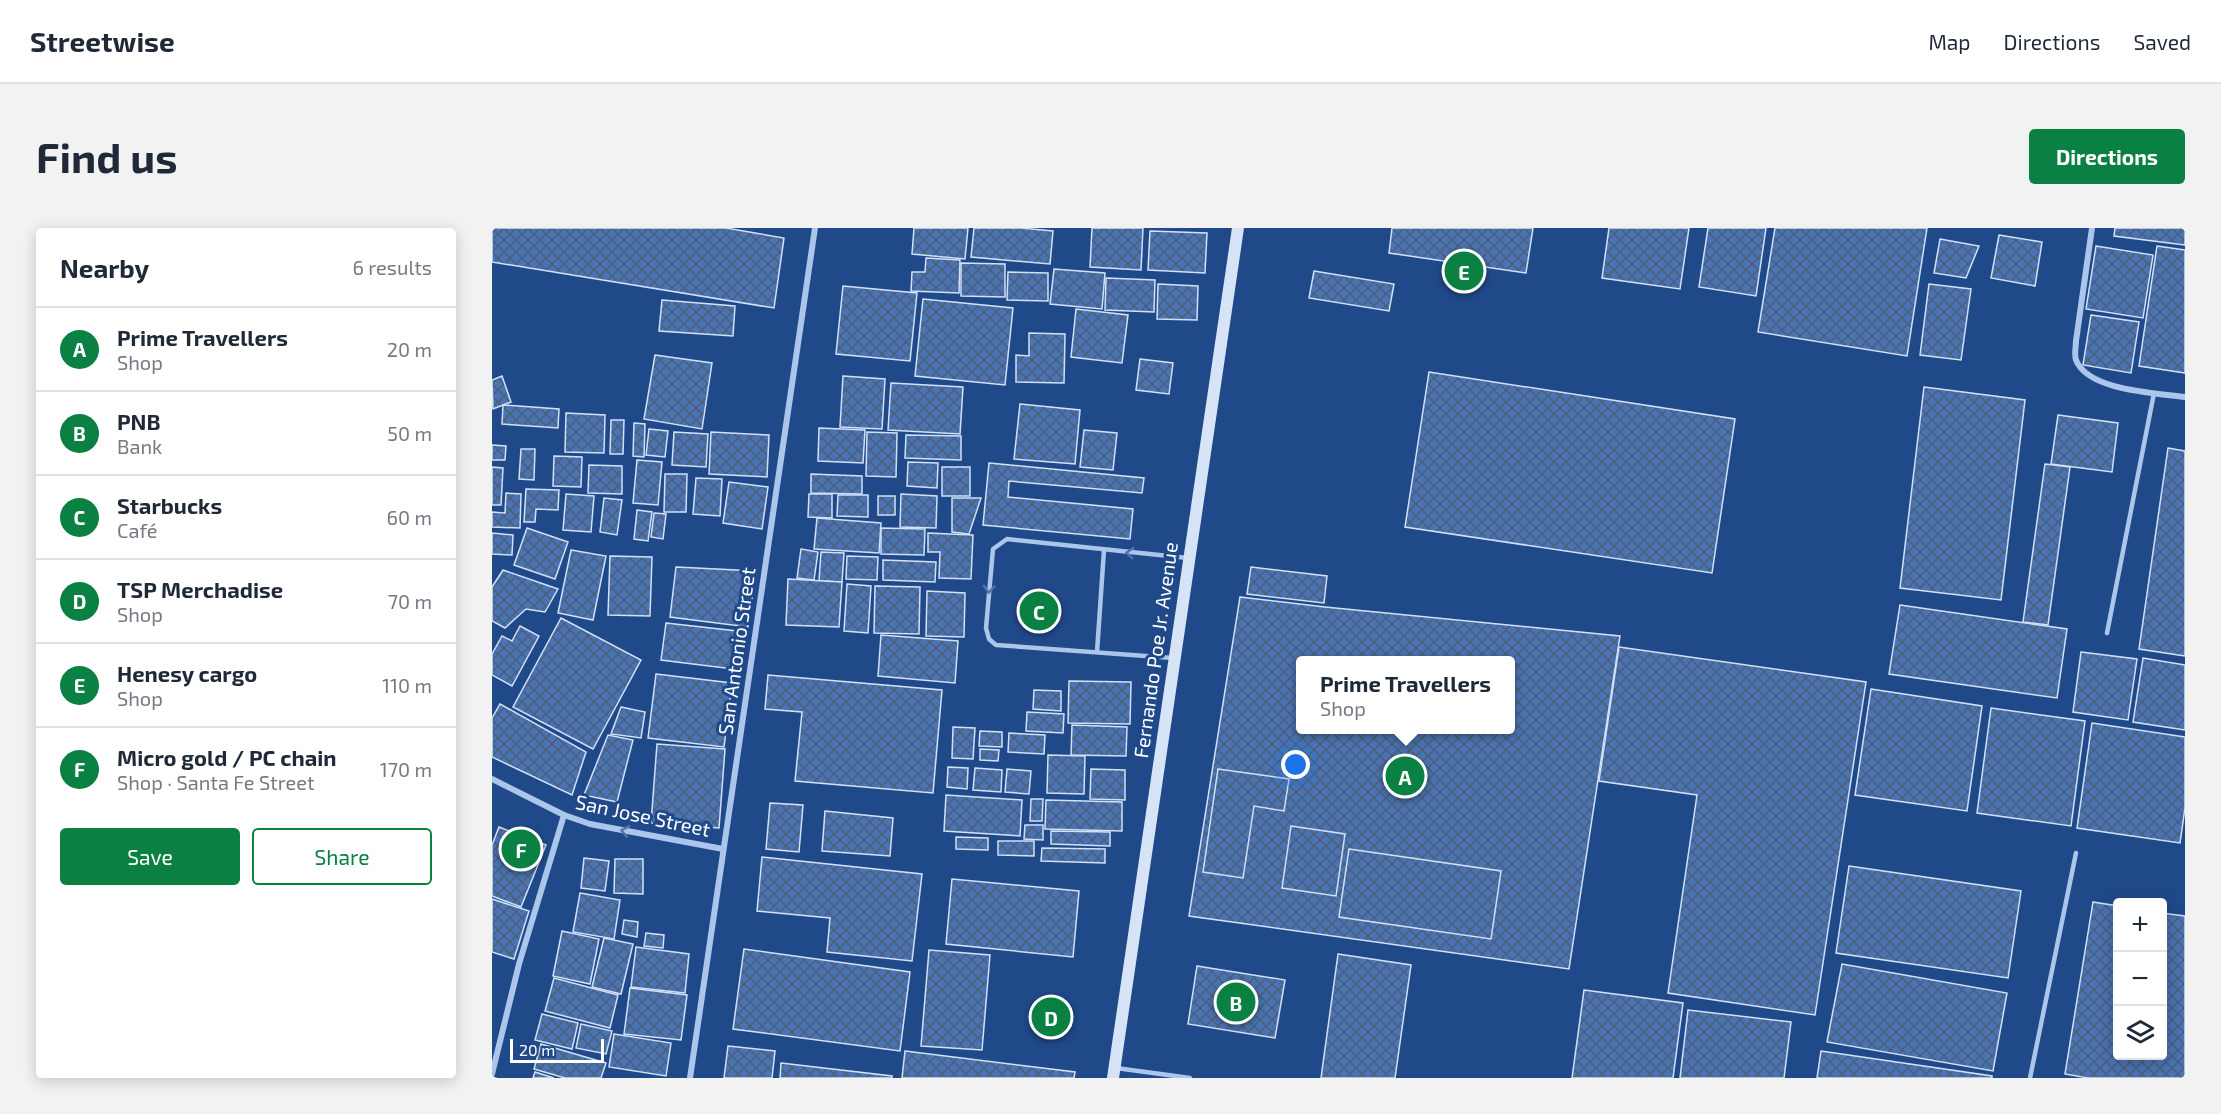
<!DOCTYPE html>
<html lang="en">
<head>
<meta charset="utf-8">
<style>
  body { margin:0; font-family:"Exo 2",sans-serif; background:#f2f2f3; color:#1f2937 }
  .controls { position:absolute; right:18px; bottom:18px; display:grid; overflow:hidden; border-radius:6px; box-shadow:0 3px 15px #0003 }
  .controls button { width:54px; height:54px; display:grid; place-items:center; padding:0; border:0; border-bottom:2px solid #e0e1e3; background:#fff; color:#1f2937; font:30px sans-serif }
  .scale { position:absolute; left:18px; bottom:15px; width:94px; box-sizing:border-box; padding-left:6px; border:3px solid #fff; border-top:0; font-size:16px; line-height:21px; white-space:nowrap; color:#fff; -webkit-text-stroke:4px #20498a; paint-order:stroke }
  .you { position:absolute; left:804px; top:537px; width:21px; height:21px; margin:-15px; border:4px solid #fff; border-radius:50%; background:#1a73e8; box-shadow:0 0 0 9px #1a73e833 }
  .badge { display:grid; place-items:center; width:39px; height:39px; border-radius:50%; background:#0b8043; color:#fff; font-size:20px; font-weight:700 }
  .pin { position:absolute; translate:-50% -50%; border:3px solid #fff; box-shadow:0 2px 6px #0006 }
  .popup { position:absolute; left:804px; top:428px; width:219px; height:78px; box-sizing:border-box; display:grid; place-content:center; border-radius:6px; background:#fff; filter:drop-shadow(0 2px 4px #0005); font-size:20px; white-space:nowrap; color:#747a83 }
  .popup b { font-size:22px; color:#1f2937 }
  .popup::after { content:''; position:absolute; left:50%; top:100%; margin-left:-12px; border:12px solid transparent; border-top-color:#fff }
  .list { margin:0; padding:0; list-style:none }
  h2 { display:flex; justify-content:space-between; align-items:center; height:78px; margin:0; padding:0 24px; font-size:26px }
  h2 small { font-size:20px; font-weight:400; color:#747a83 }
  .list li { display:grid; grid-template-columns:39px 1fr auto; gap:18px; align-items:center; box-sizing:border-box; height:84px; padding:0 24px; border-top:2px solid #e0e1e3 }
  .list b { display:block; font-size:22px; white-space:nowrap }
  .list p { margin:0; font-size:20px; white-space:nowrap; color:#747a83 }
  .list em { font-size:20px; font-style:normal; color:#747a83 }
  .actions { display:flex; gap:12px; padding:18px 24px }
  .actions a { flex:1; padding:14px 0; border:2px solid #0b8043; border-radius:6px; text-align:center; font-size:21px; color:#0b8043 }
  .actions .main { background:#0b8043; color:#fff }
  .icon { flex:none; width:33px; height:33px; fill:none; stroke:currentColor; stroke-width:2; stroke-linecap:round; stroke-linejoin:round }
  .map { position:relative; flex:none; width:1693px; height:850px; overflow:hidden; border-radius:6px }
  header { display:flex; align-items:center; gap:36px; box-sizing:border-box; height:84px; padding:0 30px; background:#fff; border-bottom:2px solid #e0e1e3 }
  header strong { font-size:28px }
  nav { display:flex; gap:33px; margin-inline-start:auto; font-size:21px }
  .intro { display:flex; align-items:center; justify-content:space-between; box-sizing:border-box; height:144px; padding:0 36px }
  h1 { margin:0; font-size:42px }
  .button { padding:15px 27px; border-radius:6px; background:#0b8043; color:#fff; font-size:21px; font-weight:700 }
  main { display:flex; gap:36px; padding:0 36px }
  aside { flex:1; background:#fff; border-radius:6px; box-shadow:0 3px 15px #0003 }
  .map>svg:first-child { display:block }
  .building { fill:url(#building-cross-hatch); stroke:#d1e1f8; stroke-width:1.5; fill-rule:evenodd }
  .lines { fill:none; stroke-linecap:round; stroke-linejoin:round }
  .lane { stroke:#acc6eb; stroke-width:4.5 }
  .street { stroke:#acc6eb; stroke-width:6 }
  .secondary { stroke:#d7e4f8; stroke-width:12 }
  .oneway { stroke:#5175ac }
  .labels { text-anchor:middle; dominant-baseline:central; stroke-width:6; stroke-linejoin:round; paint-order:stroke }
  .street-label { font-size:20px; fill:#fff; stroke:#20498a }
</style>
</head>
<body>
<header>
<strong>Streetwise</strong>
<nav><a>Map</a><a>Directions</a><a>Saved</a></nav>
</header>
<div class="intro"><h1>Find us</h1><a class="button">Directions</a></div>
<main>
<aside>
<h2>Nearby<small>6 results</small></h2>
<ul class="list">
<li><span class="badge">A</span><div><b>Prime Travellers</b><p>Shop</p></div><em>20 m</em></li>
<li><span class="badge">B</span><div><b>PNB</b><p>Bank</p></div><em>50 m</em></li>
<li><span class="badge">C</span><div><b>Starbucks</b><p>Café</p></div><em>60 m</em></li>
<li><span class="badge">D</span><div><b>TSP Merchadise</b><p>Shop</p></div><em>70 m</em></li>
<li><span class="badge">E</span><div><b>Henesy cargo</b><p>Shop</p></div><em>110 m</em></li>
<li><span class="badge">F</span><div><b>Micro gold / PC chain</b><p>Shop · Santa Fe Street</p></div><em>170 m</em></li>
</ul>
<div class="actions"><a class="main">Save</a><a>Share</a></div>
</aside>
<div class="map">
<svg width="1693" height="850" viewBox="0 0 1693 850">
  <defs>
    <pattern id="building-cross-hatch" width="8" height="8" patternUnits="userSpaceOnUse" patternTransform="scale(1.5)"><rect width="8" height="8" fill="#4973b2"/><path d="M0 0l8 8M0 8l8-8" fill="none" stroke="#4b5e7a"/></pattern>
  </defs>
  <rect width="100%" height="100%" fill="#20498a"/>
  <g class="building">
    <polygon points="0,0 234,0 292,10 282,80 0,34"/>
    <polygon points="422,0 476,0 473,31 420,26"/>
    <polygon points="482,0 529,0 561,3 558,36 479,29"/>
    <polygon points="600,0 651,0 649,42 598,39"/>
    <polygon points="900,0 1041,0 1034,45 897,25"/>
    <polygon points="1117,0 1197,0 1188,61 1110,50"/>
    <polygon points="1216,0 1274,0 1264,68 1207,59"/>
    <polygon points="1283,0 1435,0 1415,128 1266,104"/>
    <polygon points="1623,0 1693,0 1693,17 1622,8"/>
    <polygon points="658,3 715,5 713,45 656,42"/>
    <polygon points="1507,7 1550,14 1543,58 1499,50"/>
    <polygon points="1448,11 1487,18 1474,50 1442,45"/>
    <polygon points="1604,18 1661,27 1651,90 1594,81"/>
    <polygon points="1665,18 1693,22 1693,145 1647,138"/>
    <polygon points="434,30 468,32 467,65 419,63 420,44 433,44"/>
    <polygon points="469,35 513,36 513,69 469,68"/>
    <polygon points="562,41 613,45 610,81 558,76"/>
    <polygon points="822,43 902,56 897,83 817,70"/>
    <polygon points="516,44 556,45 556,73 515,72"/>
    <polygon points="614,50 663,52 662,84 613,82"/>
    <polygon points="666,56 706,58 705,92 665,91"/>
    <polygon points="1437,56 1479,61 1469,132 1428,127"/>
    <polygon points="351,58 425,65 418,133 344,126"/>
    <polygon points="431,71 521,80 513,157 423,148"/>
    <polygon points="170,72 243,78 241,108 167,103"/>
    <polygon points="584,81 636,87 630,135 579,129"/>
    <polygon points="1599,87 1647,94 1639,145 1591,137"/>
    <polygon points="537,105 573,106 572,155 524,154 524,127 537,128"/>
    <polygon points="163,127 220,135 210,201 152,191"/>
    <polygon points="648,131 681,135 677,166 644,162"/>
    <polygon points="937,144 1243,191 1220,345 913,299"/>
    <polygon points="10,148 19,174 1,181 0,152"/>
    <polygon points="351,148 393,151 390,201 348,199"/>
    <polygon points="399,155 471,159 468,206 396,202"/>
    <polygon points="1432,159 1533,172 1509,372 1408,360"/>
    <polygon points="528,176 588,182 583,236 522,231"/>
    <polygon points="11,177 67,181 66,200 10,196"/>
    <polygon points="74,185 113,187 112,225 73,224"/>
    <polygon points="1566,187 1626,195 1620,244 1559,236"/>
    <polygon points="119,192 132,192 131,226 118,226"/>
    <polygon points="142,195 153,196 152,229 141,228"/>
    <polygon points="327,200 373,202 371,235 326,233"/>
    <polygon points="157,201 176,203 173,229 154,227"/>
    <polygon points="592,202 625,205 621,242 588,239"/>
    <polygon points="182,204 216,206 214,239 180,237"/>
    <polygon points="219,204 277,207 275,249 217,246"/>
    <polygon points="375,204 405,205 404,249 374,248"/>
    <polygon points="414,207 469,208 469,232 413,230"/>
    <polygon points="0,217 14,218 13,232 0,232"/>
    <polygon points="1676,220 1693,223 1693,428 1647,421"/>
    <polygon points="29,221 43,221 42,252 27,251"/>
    <polygon points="62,228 90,229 89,259 61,258"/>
    <polygon points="145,232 170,234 166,277 141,275"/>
    <polygon points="416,234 446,235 445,260 415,258"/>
    <polygon points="497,235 652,250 650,265 517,253 516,269 641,281 638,311 491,297"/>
    <polygon points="1553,236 1578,239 1556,397 1531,394"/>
    <polygon points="97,237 130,238 130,266 96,265"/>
    <polygon points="0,239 11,240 9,277 0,277"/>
    <rect x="450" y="239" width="28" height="29"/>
    <polygon points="173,246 195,246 194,284 172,284"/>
    <polygon points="319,246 370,248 370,266 319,265"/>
    <polygon points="204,250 230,251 228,288 201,286"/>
    <polygon points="237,254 276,259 270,301 231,295"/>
    <polygon points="34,261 67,262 66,282 44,281 43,294 32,294"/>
    <polygon points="14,265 29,266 28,300 0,299 0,284 13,285"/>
    <polygon points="74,266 102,268 99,304 71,302"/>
    <polygon points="317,266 340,266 340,290 316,289"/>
    <polygon points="409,266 445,268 444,300 408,299"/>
    <polygon points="346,267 376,267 376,289 345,288"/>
    <rect x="386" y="268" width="17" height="19"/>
    <polygon points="112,270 130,272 125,307 108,304"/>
    <polygon points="460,270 489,270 477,306 460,304"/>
    <polygon points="145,282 160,284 156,313 142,311"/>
    <polygon points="162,285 174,286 171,311 159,309"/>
    <polygon points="325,290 389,295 387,325 322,321"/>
    <polygon points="35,300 76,314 63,351 22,337"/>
    <polygon points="389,300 433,301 432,327 389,326"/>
    <polygon points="0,305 21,307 20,327 0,326"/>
    <polygon points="436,305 481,307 479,351 447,350 448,324 436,324"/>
    <polygon points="309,321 326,324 322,352 305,350"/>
    <polygon points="79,322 114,328 101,392 66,385"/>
    <polygon points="329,324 352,325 350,354 327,353"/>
    <polygon points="118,328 160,329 158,388 116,387"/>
    <polygon points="355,328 386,329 385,352 354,351"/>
    <polygon points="391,332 444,334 443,354 391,352"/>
    <polygon points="184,339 264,343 256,399 178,389"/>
    <polygon points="759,339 835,348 832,375 755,366"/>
    <polygon points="11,342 66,361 53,384 34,381 13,400 0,393 0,359"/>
    <polygon points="296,351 350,354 347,399 294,397"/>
    <polygon points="355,356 379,358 376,405 352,403"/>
    <polygon points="383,358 428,359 427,406 382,405"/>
    <polygon points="435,363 473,365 472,409 434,408"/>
    <path d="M748 369 833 379 1128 408 1077 741 697 688ZM808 432H1018V502H808Z"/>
    <polygon points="1408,377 1575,401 1565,470 1397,446"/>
    <polygon points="69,390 149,432 101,521 21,479"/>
    <polygon points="174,395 254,404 249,442 169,432"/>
    <polygon points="28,398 47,408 20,458 0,447 0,426 10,408 20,413"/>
    <polygon points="389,407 466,413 463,455 386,448"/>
    <polygon points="1127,419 1374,454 1323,787 1176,765 1205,567 1107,553"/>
    <polygon points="1589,424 1645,431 1636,492 1581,484"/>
    <polygon points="1651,430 1693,437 1693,502 1641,494"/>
    <polygon points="164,446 240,455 232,519 156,510"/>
    <polygon points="276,447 450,462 441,565 303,553 310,484 273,481"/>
    <polygon points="577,453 639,454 638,496 576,495"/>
    <polygon points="1379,461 1490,478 1475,583 1363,567"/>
    <polygon points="542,462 569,463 569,483 541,481"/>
    <polygon points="8,476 94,524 80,567 0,529 0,490"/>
    <polygon points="129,479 153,484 149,510 119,506"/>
    <polygon points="1499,480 1593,493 1579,598 1485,585"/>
    <polygon points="535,484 572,486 571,505 534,503"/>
    <polygon points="1600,495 1693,509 1693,580 1688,615 1585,600"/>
    <polygon points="580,497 635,499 634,528 579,527"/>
    <polygon points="461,499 483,500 481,531 460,530"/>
    <polygon points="488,503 510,504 510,519 487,518"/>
    <polygon points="517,505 553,507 552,526 516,524"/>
    <polygon points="116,507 141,512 125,574 92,567"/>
    <polygon points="165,516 233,521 227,600 159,595"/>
    <polygon points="488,521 507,522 506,533 488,532"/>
    <polygon points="556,527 593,528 592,566 555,565"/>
    <polygon points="456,539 476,540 475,561 455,559"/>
    <polygon points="483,540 510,542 509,564 481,562"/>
    <polygon points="515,541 539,543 537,566 513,564"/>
    <polygon points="599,541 633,542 633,572 598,571"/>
    <polygon points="726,541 797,551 792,583 762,578 751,650 711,644"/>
    <polygon points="454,567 530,572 528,608 452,603"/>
    <polygon points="539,571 551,571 550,593 538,593"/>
    <polygon points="554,572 630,574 630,603 553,601"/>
    <polygon points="278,575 311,577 307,624 274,621"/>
    <polygon points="333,583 401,590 398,628 330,623"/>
    <polygon points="533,597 551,597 551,612 532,611"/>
    <polygon points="799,598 853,606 844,668 790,660"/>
    <polygon points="7,599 54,617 29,679 0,668 0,617"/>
    <polygon points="559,603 618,604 618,618 559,616"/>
    <polygon points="464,609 496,610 496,622 464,621"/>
    <polygon points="506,613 542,613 542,628 506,627"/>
    <polygon points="550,620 613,621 613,635 549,633"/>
    <polygon points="857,621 1009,643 999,711 847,689"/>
    <polygon points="270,629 430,646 420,733 335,724 338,690 265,683"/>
    <polygon points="92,630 117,633 113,663 89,660"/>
    <polygon points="123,631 151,631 151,666 122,665"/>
    <polygon points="1357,638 1529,663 1516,750 1344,725"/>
    <polygon points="460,651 587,663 581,729 454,716"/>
    <polygon points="88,665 128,672 122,711 81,704"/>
    <polygon points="0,671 37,683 22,731 0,724"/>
    <polygon points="1601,674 1626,678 1626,828 1670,828 1670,685 1693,688 1693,850 1596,850 1573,846"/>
    <polygon points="132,692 146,694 145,709 130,706"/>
    <polygon points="70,703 107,711 98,756 61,748"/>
    <polygon points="154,705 172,707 171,720 152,718"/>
    <polygon points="112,710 141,716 129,766 100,759"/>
    <polygon points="144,719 197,726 193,765 139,759"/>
    <polygon points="252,721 418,744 408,823 241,801"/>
    <polygon points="437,722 498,727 490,822 429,818"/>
    <polygon points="846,726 919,737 903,850 829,850"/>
    <polygon points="1350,736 1515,765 1501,843 1335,814"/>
    <polygon points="705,738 793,752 783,810 696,796"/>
    <polygon points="62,750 126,767 118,800 53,783"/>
    <polygon points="138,760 195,767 189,812 132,806"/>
    <polygon points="1092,762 1191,775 1181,850 1080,850"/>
    <polygon points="1196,782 1299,794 1292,850 1188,850"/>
    <polygon points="50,786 86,795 80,821 43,812"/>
    <polygon points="89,796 120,803 114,826 84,820"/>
    <polygon points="122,806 179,815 174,848 117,839"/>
    <polygon points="49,816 114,835 109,850 73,850 42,841"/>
    <polygon points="236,818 283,823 280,850 232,850"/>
    <polygon points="413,823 583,844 582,850 410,850"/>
    <polygon points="1329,823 1500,848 1500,850 1325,850"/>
    <polygon points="289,835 400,848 400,850 288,850"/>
    <polygon points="43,844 62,850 41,850"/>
  </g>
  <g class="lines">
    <g class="lane">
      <polyline points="1615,405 1662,165"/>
      <polyline points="605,424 612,322"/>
      <polyline points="681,430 504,417 497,411 494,400 501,321 515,311 696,330"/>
      <polyline points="624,840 698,850"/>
      <polyline points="1538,850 1584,625"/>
    </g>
    <g class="street">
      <path d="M1600 0 1584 113C1584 118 1582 127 1584 132 1596 163 1665 165 1693 169"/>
      <polyline points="0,551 72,587 98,596 231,621"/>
      <polyline points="0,846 27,736 72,587"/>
      <polyline points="198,850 323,0"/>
    </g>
    <polyline class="secondary" points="621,850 746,0"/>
  </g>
  <defs><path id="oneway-chevron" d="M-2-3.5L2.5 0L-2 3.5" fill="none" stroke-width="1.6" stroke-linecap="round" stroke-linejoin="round" transform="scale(1.5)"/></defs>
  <g class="oneway">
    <use href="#oneway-chevron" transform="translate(638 325) rotate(-175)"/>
    <use href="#oneway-chevron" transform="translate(497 361) rotate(94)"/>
    <use href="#oneway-chevron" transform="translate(133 603) rotate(-169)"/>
  </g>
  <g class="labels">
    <g class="street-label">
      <text transform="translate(663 422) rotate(-82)">Fernando Poe Jr. Avenue</text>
      <text transform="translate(244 423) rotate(-82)">San Antonio Street</text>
      <text transform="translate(151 587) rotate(12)">San Jose Street</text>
    </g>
  </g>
</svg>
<div class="controls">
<button>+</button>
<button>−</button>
<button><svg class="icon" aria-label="layers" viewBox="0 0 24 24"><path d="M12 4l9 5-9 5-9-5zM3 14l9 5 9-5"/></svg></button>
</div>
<div class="scale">20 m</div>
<div class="you"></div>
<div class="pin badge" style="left:913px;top:548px">A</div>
<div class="popup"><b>Prime Travellers</b>Shop</div>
<div class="pin badge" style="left:744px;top:774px">B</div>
<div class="pin badge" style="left:547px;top:383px">C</div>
<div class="pin badge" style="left:559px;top:789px">D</div>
<div class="pin badge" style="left:972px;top:43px">E</div>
<div class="pin badge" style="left:29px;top:621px">F</div>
</div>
</main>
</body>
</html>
